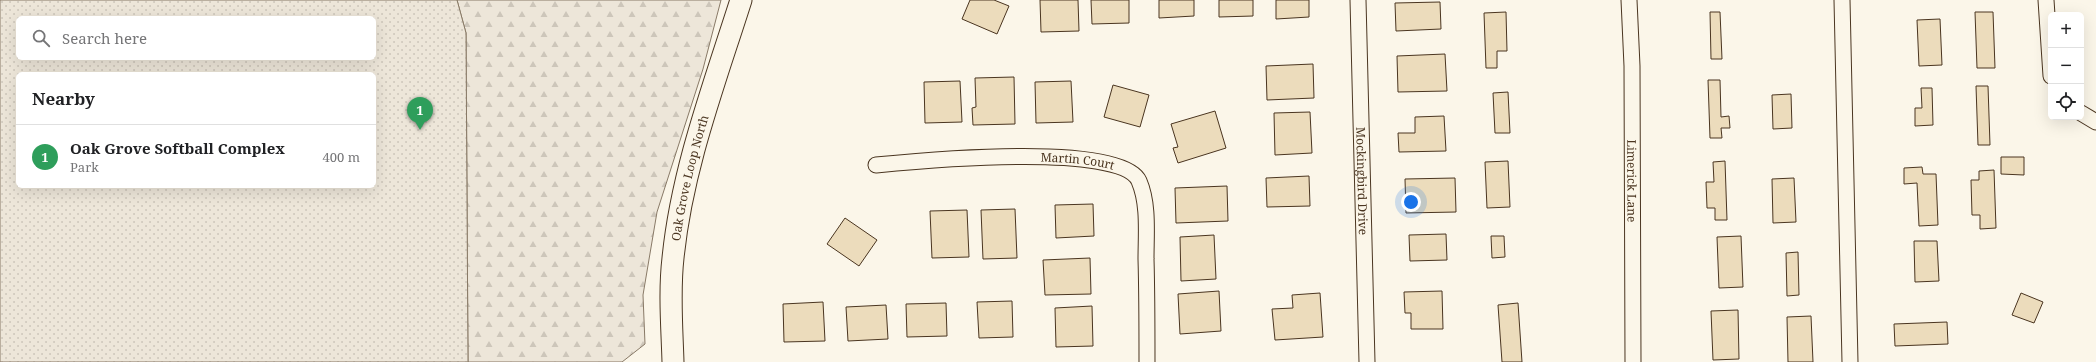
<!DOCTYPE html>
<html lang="en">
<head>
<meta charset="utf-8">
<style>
  body { margin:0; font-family:"Noto Serif",serif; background:#f6f6f6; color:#202124 }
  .controls { position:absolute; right:12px; top:12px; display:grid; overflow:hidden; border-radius:6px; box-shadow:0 4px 16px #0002 }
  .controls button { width:36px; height:36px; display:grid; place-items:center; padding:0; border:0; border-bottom:1px solid #e0e0e0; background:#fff; color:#202124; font:20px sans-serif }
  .you { position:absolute; left:1411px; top:202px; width:14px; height:14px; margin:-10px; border:3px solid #fff; border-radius:50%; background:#1a73e8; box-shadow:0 0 0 6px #1a73e833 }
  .badge { display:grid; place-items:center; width:26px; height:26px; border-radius:50%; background:#2563eb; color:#fff; font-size:13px; font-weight:700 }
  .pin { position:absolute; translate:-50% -33px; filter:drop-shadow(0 1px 2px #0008) }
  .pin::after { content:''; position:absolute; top:21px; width:14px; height:12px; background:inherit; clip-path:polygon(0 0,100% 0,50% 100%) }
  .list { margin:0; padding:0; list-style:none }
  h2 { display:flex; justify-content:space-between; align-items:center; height:52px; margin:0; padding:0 16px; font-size:17px }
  h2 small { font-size:13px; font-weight:400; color:#757577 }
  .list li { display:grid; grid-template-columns:26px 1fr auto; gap:12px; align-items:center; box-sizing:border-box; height:64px; padding:0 16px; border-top:1px solid #e0e0e0 }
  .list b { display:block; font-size:15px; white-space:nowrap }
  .list p { margin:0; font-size:13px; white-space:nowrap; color:#757577 }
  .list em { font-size:13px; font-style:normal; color:#757577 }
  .icon { flex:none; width:22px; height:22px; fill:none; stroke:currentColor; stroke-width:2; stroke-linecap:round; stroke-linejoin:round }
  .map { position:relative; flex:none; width:2096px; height:362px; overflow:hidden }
  .search { position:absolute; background:#fff; box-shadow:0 4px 16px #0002; left:16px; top:16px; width:360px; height:44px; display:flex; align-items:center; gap:10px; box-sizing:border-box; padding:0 14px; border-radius:6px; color:#757577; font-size:15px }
  .panel { position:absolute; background:#fff; box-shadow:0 4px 16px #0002; left:16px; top:72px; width:360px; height:116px; border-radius:6px }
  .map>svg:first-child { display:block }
  .forest { fill:url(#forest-firs); stroke:#887966 }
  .park { fill:url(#park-dots); stroke:#887966; fill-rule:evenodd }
  .building { fill:#ecdcbc; stroke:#4a3520 }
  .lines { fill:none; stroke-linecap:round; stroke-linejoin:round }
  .street-casing { stroke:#4a3520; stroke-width:17 }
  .secondary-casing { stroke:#4a3520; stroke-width:23 }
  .street { stroke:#fbf6e9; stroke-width:15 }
  .secondary { stroke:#fbf6e9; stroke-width:21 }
  .labels { text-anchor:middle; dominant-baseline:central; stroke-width:3; stroke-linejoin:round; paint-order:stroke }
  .street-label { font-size:12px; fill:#4a3520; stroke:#fbf6e9 }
</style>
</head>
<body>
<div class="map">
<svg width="2096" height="362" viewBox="0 0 2096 362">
  <defs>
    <pattern id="forest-firs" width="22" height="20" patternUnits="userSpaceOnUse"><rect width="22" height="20" fill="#ede6d9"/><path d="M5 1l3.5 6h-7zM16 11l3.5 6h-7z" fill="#cdc6ba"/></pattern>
    <pattern id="park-dots" width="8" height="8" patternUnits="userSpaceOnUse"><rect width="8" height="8" fill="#ede6d9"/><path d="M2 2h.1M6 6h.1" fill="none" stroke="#cdc6ba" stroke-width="1.8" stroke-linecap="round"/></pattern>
  </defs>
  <rect width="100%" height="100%" fill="#fbf6e9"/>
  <polygon class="forest" points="457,0 721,0 703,69 657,212 643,295 645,344 622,362 468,362 466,33"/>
  <path class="park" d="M0 0H457L466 33 468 362H0ZM18 18H374V58H18ZM18 74H374V186H18Z"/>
  <g class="building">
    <polygon points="970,0 994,0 1009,6 997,34 962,19"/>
    <polygon points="1040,0 1078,0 1079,31 1041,32"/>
    <polygon points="1091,0 1129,0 1129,23 1092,24"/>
    <polygon points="1159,0 1194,0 1194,16 1159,18"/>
    <polygon points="1219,0 1253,0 1253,16 1219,17"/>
    <polygon points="1276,0 1309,0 1309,17 1276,19"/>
    <polygon points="1440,2 1441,29 1396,31 1395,3"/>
    <polygon points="1506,12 1507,51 1497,51 1497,68 1486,68 1484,13"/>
    <polygon points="1710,12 1720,12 1722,59 1711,59"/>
    <polygon points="1975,12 1993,12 1995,68 1977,68"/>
    <polygon points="1940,19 1942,65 1919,66 1917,20"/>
    <polygon points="1445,54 1447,91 1398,92 1397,56"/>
    <polygon points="1313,64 1314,98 1267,100 1266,66"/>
    <polygon points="1014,77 1015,124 973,125 972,108 976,107 975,78"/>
    <polygon points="1708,80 1720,80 1721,117 1729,116 1730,128 1721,128 1722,138 1710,138"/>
    <polygon points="960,81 962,122 925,123 924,82"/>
    <polygon points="1071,81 1073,122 1036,123 1035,82"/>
    <polygon points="1113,85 1149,95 1140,127 1104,117"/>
    <polygon points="1976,86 1988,86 1990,145 1978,145"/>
    <polygon points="1921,88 1932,88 1933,125 1915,126 1915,108 1922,108"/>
    <polygon points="1508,92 1510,133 1495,133 1493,93"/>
    <polygon points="1791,94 1792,128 1773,129 1772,95"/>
    <polygon points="1215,111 1226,148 1178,163 1173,148 1178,147 1171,124"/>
    <polygon points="1310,112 1312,153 1275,155 1274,113"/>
    <polygon points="1444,116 1446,151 1399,152 1398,133 1415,133 1415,117"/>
    <polygon points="2001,157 2024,157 2024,175 2001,174"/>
    <polygon points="1508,161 1510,207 1487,208 1485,162"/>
    <polygon points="1725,161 1727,220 1715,220 1715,208 1707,208 1706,182 1714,182 1713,162"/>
    <polygon points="1922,167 1923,174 1936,174 1938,225 1919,226 1917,183 1904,184 1904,168"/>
    <polygon points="1994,170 1996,228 1980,229 1980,215 1972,215 1971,180 1979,180 1979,171"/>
    <polygon points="1309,176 1310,206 1267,207 1266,178"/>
    <polygon points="1455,178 1456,212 1406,213 1405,179"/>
    <polygon points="1794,178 1796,222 1773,223 1772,179"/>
    <polygon points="1227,186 1228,221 1176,223 1175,188"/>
    <polygon points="1093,204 1094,236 1056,238 1055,205"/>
    <polygon points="1015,209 1017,258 983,259 981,210"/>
    <polygon points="967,210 969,257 932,258 930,211"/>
    <polygon points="845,218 877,240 859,266 827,244"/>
    <polygon points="1446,234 1447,260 1410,261 1409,235"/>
    <polygon points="1214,235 1216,279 1181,281 1180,237"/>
    <polygon points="1491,236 1504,236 1505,257 1492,258"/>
    <polygon points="1741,236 1743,287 1719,288 1717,237"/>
    <polygon points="1914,241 1937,241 1939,281 1915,282"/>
    <polygon points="1798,252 1799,295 1787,296 1786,253"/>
    <polygon points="1090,258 1091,294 1045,295 1043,260"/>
    <polygon points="1219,291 1221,331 1180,334 1178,294"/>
    <polygon points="1442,291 1443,329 1411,329 1411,313 1405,313 1404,292"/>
    <polygon points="1320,293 1323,337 1275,340 1272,309 1293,308 1292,295"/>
    <polygon points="2021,293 2043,302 2034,323 2012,315"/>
    <polygon points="1012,301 1013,337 979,338 977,302"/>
    <polygon points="823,302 825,341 784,342 783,304"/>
    <polygon points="946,303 947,336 907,337 906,304"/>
    <polygon points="1518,303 1522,362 1502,362 1498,305"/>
    <polygon points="886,305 888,339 848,341 846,307"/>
    <polygon points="1092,306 1093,346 1056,347 1055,308"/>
    <polygon points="1738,310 1739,359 1713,360 1711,311"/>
    <polygon points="1811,316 1813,362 1788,362 1787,317"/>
    <polygon points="1947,322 1948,344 1895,346 1894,324"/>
  </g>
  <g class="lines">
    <g class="street-casing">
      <g id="street">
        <path id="s1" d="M1358 0 1367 362"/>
        <path id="s2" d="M1629 0 1632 66 1633 362"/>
        <polyline points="1842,0 1850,362"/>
        <polyline points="2046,0 2051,76"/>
        <polyline points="2081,113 2096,122"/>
        <path id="s3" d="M876 165C917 161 1122 141 1139 181 1149 204 1146 234 1146 259 1147 293 1147 328 1147 362"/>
      </g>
    </g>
    <g class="secondary-casing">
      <g id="secondary">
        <path id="s4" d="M673 362C672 328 669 292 673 258 682 169 714 85 741 0"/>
      </g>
    </g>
    <use href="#street" class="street"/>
    <use href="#secondary" class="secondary"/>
  </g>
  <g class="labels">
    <g class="street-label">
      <text stroke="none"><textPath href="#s3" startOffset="202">Martin Court</textPath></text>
      <text stroke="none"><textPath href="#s4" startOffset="186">Oak Grove Loop North</textPath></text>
      <text stroke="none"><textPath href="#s1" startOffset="181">Mockingbird Drive</textPath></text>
      <text stroke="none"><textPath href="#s2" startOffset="181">Limerick Lane</textPath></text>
    </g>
  </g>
</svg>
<div class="controls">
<button>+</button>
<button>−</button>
<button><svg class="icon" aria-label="locate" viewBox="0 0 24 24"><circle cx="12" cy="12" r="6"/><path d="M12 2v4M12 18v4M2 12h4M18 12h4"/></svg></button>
</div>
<div class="you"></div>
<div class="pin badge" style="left:420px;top:130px;background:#2e9e5b">1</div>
<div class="search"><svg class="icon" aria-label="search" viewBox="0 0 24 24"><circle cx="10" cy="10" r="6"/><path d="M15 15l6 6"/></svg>Search here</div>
<section class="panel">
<h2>Nearby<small></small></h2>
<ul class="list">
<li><span class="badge" style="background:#2e9e5b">1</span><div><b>Oak Grove Softball Complex</b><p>Park</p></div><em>400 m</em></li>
</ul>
</section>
</div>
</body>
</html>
